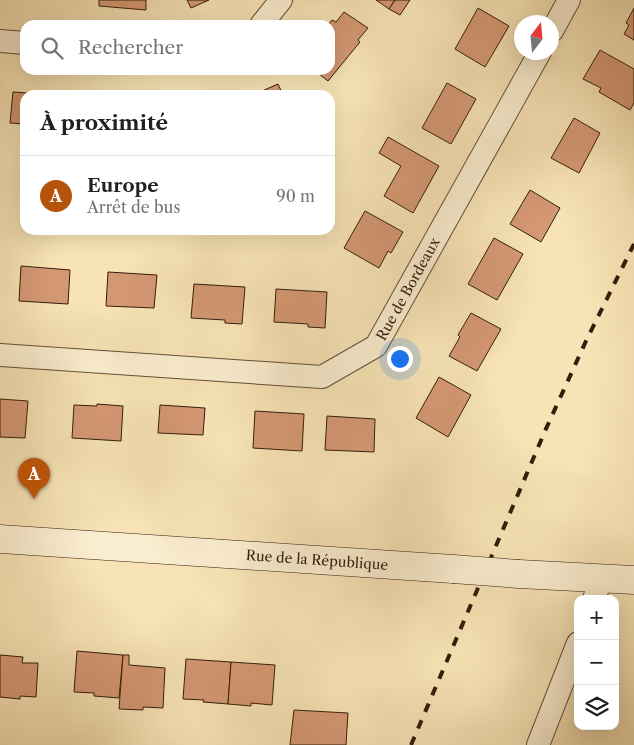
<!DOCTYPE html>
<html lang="fr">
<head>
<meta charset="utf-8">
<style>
  body { margin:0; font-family:"Libre Caslon Text",serif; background:#f2f2f2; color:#202124 }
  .controls { position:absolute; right:15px; bottom:15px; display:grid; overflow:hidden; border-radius:10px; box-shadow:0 5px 20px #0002 }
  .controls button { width:45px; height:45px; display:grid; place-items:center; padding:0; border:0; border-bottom:1px solid #e0e0e0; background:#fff; color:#202124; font:25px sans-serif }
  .compass { position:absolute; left:514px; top:15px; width:45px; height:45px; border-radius:50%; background:#fff; box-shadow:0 5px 20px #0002; rotate:16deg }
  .you { position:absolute; left:399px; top:358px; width:18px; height:18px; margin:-12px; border:4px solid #fff; border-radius:50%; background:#1a73e8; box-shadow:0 0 0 8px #1a73e833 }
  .badge { display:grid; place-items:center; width:32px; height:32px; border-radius:50%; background:#b45309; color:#fff; font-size:16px; font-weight:700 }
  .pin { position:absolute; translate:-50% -41px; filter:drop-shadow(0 1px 2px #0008) }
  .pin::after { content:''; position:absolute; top:26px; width:18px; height:15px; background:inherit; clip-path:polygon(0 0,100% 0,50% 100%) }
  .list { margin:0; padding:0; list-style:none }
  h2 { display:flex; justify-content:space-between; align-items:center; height:65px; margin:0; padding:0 20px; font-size:21px }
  h2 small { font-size:16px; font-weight:400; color:#757577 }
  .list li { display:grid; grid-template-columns:32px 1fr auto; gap:15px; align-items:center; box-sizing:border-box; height:80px; padding:0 20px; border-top:1px solid #e0e0e0 }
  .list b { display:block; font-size:19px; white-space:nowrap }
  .list p { margin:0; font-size:16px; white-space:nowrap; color:#757577 }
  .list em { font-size:16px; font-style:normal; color:#757577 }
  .icon { flex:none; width:28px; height:28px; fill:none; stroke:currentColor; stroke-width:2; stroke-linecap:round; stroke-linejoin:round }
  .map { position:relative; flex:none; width:634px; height:745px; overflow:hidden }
  .search { position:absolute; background:#fff; box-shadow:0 5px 20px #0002; left:20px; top:20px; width:315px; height:55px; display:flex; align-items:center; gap:12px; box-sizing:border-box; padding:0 18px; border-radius:15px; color:#757577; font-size:19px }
  .panel { position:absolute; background:#fff; box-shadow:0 5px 20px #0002; left:20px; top:90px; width:315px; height:145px; border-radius:15px }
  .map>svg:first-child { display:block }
  .building { fill:#d49873; stroke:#331e0b }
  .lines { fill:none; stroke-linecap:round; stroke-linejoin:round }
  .street-casing { stroke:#644f36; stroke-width:24 }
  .secondary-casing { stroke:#331e0b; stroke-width:29 }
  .street { stroke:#faedcf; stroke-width:22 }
  .secondary { stroke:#faedcf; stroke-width:28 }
  .rail { stroke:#331e0b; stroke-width:4; stroke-dasharray:9 9; stroke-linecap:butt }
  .secondary-bridge-casing { stroke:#331e0b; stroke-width:29; stroke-linecap:butt }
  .secondary-bridge { stroke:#faedcf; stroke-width:28 }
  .labels { text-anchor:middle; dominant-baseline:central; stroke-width:4.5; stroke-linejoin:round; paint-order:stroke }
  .street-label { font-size:14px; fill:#331e0b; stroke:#faedcf }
</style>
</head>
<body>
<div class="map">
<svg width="634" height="745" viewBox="0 0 634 745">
  <rect width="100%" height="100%" fill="#f7e3b5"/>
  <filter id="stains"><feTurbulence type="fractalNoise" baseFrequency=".004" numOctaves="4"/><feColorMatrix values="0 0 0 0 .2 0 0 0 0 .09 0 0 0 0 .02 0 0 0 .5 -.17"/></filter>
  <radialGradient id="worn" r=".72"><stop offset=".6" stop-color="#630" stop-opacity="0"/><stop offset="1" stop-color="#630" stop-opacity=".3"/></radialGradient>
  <g class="building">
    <polygon points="99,0 146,0 146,10 99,6"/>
    <polygon points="187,0 209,0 191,8"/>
    <polygon points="376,0 395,0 389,9"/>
    <polygon points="395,0 410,0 400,15 389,9"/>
    <polygon points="478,8 509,26 485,67 455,49"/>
    <polygon points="634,8 634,40 624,34 629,25 626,23"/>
    <polygon points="344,12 368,28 358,40 360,42 328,81 314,70 330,70 330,25 328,25 332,20 336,22"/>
    <polygon points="600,50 634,69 634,103 630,110 599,92 601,88 583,79"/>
    <polygon points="447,83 476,99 451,144 422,128"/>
    <polygon points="278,84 283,95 253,95"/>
    <polygon points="13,92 57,95 25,95 25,124 10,123"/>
    <polygon points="574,118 600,133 579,173 551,158"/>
    <polygon points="388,137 439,166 413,213 384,196 401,166 379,153"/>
    <polygon points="530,190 560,208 541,242 510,224"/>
    <polygon points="365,211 403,232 391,253 388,251 379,268 344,248"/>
    <polygon points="494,238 523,254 497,300 468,284"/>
    <polygon points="21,266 70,270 68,304 19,301"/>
    <polygon points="108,272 157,275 154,308 106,306"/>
    <polygon points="194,284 245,287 242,324 225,323 225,320 191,318"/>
    <polygon points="276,289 327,292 325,328 308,327 308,324 274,322"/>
    <polygon points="471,313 501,329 477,371 449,356 460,337 458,335"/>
    <polygon points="439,377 471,395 448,437 416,418"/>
    <polygon points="0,399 28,401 25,438 0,437"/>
    <polygon points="97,404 123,406 121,441 72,438 74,405 97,406"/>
    <polygon points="160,405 205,408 203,435 158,433"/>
    <polygon points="255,411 304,414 302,451 253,448"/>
    <polygon points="327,416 375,419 374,452 325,450"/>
    <polygon points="77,651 123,655 119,698 94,696 94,693 74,692"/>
    <polygon points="0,655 23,657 22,663 38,663 36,697 20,696 20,699 0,697"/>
    <polygon points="123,655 129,655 129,665 165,668 163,708 143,707 143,710 119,709"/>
    <polygon points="186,659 231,662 228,704 203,702 204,700 183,699"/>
    <polygon points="231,662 275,665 272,705 251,703 251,706 228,704"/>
    <polygon points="294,710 348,713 346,745 290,745"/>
  </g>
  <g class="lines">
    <g class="street-casing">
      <g id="street">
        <polyline points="261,25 281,0"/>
        <polyline points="552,31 569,0"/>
        <polyline points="0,41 25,43"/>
        <polyline points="0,355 322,377 376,346 540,52"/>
        <polyline points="594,599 601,579"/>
        <polyline points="538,745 578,643"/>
      </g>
    </g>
    <g class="secondary-casing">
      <g id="secondary">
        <polyline points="0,539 453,569"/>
        <polyline points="519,574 634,580"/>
      </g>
    </g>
    <use href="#street" class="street"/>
    <use href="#secondary" class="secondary"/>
    <polyline class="rail" points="411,745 545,431 586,341 634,244"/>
    <g class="secondary-bridge-casing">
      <polyline id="secondary-bridge" points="453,569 519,574"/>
    </g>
    <use href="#secondary-bridge" class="secondary-bridge"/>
  </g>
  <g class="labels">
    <g class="street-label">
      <text transform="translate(408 289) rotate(-61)">Rue de Bordeaux</text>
      <text transform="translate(317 560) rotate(4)">Rue de la République</text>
    </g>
  </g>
  <rect width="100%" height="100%" filter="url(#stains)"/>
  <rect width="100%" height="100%" fill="url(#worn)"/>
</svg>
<div class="controls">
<button>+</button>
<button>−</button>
<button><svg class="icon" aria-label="layers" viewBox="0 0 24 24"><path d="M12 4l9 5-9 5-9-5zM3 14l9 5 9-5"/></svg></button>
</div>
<svg class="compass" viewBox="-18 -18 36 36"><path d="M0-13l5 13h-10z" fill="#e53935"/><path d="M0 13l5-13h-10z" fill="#757577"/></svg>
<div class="you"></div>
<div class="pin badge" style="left:34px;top:499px">A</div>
<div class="search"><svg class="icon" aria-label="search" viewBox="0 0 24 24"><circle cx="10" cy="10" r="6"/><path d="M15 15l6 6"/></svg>Rechercher</div>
<section class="panel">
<h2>À proximité<small></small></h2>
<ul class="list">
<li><span class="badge">A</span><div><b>Europe</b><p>Arrêt de bus</p></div><em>90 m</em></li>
</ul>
</section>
</div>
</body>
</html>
